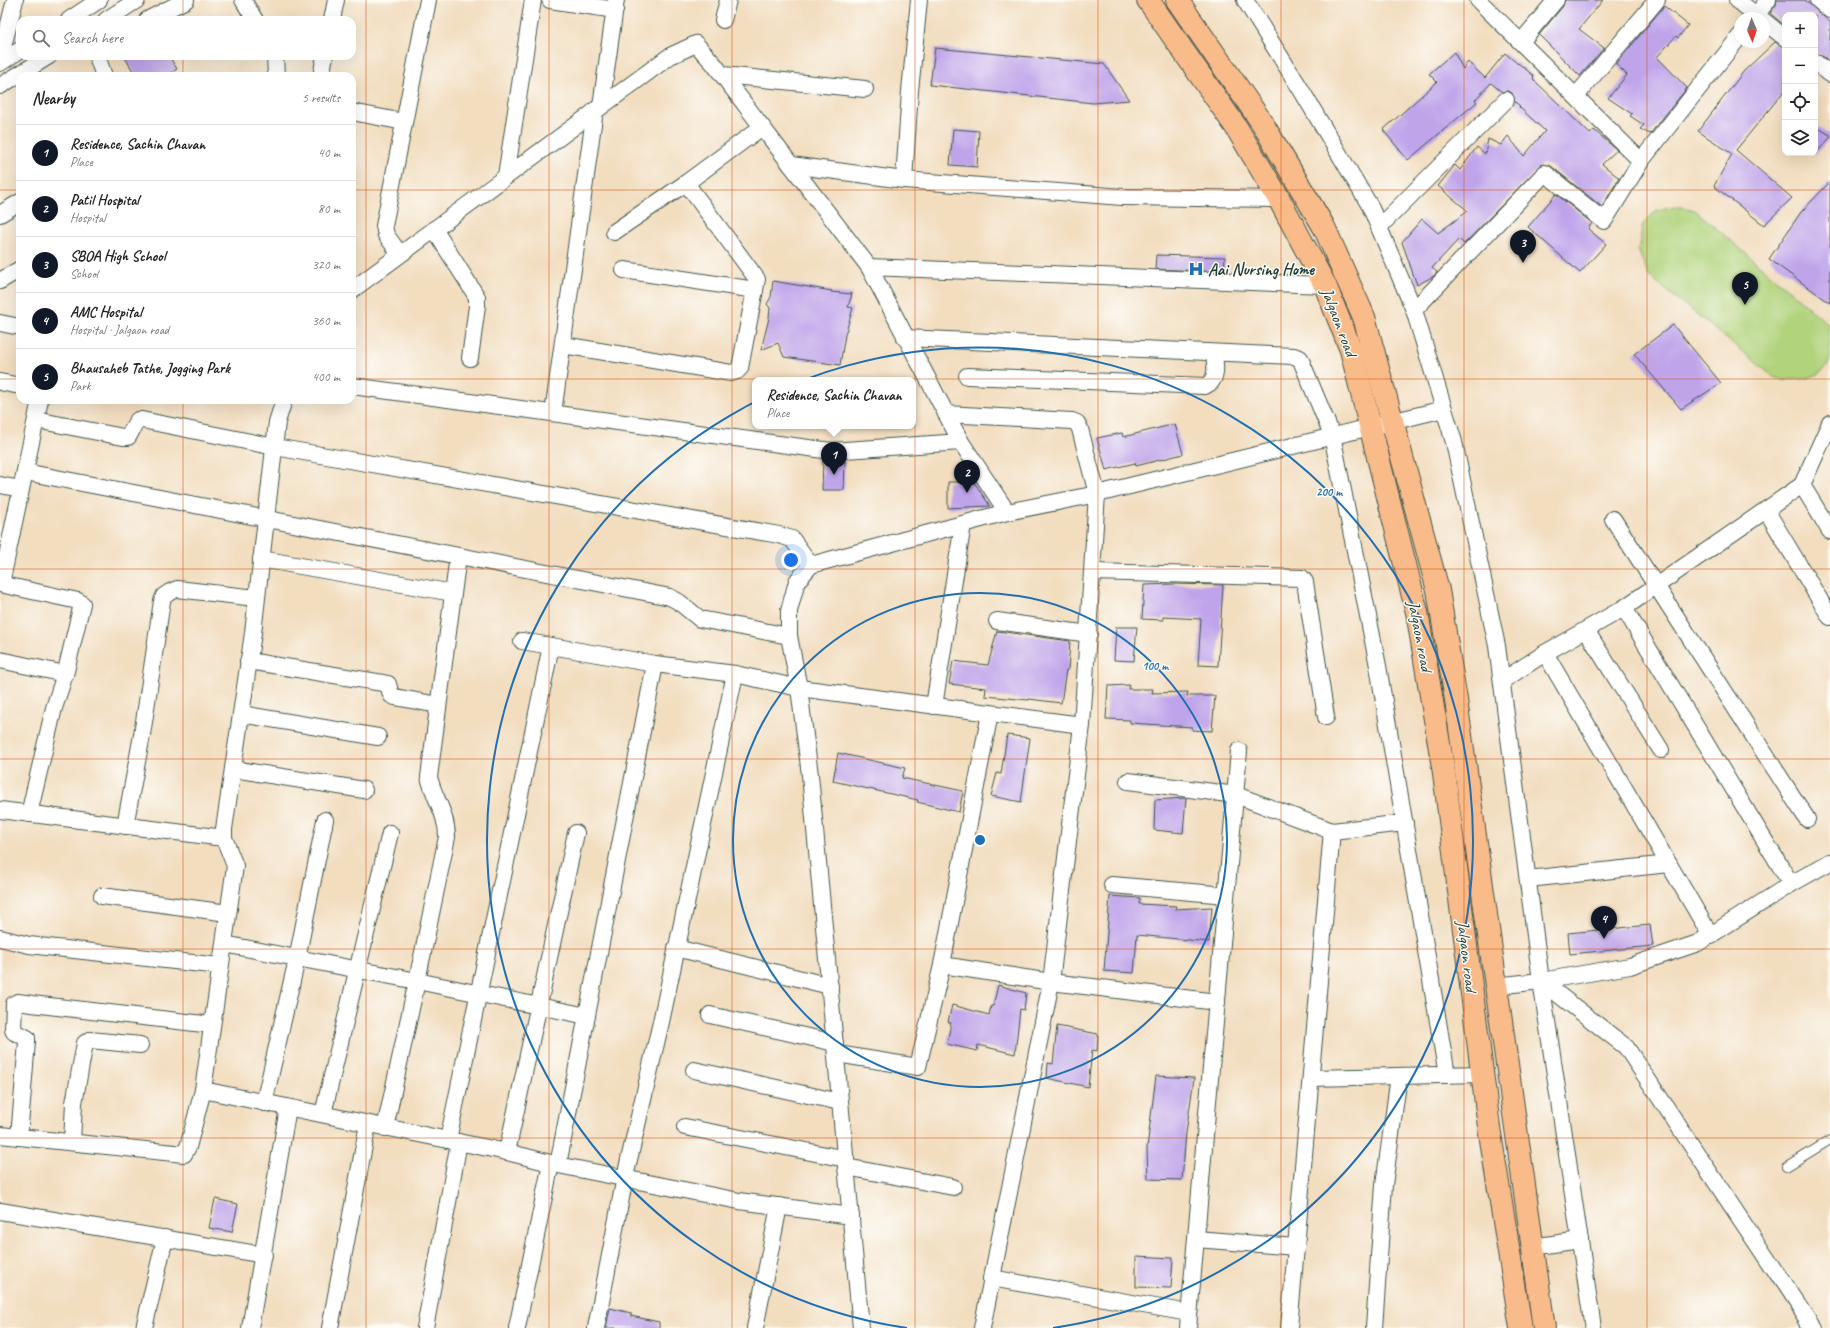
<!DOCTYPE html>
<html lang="en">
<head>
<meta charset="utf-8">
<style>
  body { margin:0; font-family:Caveat,sans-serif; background:#f6f6f6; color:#222 }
  .controls { position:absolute; right:12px; top:12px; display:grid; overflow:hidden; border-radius:8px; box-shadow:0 4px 16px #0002 }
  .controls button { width:36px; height:36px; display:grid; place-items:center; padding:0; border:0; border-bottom:1px solid #e0e0e0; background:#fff; color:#222; font:20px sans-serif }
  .compass { position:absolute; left:1734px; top:12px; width:36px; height:36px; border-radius:50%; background:#fff; box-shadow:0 4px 16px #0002; rotate:178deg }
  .you { position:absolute; left:791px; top:560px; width:14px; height:14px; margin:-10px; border:3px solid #fff; border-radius:50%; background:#1a73e8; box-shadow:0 0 0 6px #1a73e833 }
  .badge { display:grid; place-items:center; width:26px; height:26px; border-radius:50%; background:#111827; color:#fff; font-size:13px; font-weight:700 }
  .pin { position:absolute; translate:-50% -33px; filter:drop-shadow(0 1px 2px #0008) }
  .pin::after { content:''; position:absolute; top:21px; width:14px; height:12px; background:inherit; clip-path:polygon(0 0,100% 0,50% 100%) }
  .popup { position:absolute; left:752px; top:377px; width:164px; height:52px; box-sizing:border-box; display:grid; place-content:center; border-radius:8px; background:#fff; filter:drop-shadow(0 1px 3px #0005); font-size:13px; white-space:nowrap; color:#767676 }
  .popup b { font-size:15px; color:#222 }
  .popup::after { content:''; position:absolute; left:50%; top:100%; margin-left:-8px; border:8px solid transparent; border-top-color:#fff }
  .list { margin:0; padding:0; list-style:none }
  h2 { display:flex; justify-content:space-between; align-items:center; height:52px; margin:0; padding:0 16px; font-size:17px }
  h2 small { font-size:13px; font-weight:400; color:#767676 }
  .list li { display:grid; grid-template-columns:26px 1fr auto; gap:12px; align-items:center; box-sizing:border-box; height:56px; padding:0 16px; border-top:1px solid #e0e0e0 }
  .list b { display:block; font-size:15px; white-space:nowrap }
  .list p { margin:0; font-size:13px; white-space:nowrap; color:#767676 }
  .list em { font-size:13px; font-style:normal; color:#767676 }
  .icon { flex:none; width:22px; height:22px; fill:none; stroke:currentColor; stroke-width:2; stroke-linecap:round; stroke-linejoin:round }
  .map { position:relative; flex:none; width:1830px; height:1328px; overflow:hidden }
  .search { position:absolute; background:#fff; box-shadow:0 4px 16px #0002; left:16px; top:16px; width:340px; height:44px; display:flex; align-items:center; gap:10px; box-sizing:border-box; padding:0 14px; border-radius:12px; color:#767676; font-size:15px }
  .panel { position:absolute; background:#fff; box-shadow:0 4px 16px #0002; left:16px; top:72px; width:340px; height:332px; border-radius:12px }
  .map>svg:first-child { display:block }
  .green { fill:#b1d37b; stroke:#688858 }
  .building { fill:#bfa4ea }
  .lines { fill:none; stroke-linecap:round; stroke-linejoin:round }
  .lane-casing { stroke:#3f5549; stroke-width:10 }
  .street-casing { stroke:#3f5549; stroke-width:18 }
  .highway-casing { stroke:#3f5549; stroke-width:24 }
  .lane { stroke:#fff; stroke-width:8 }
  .street { stroke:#fff; stroke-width:16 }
  .highway { stroke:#fabb8b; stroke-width:22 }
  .grid { fill:none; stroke:#d45610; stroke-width:1; stroke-opacity:0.55 }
  .ring { fill:none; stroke:#1f6fb2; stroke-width:2 }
  .labels { text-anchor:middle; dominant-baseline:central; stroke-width:3; stroke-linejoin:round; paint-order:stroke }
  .poi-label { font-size:17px; font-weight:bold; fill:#1f3d34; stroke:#fdfcf7; text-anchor:start }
  .street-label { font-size:17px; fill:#1f3d34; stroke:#fdfcf7 }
  .centre { fill:#1f6fb2; stroke:#fdfcf7; stroke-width:2 }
  .ring-label { font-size:12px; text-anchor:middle; font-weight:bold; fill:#1f6fb2; stroke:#fdfcf7; stroke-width:3; stroke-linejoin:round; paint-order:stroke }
</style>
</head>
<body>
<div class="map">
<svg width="1830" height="1328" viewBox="0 0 1830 1328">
  <rect width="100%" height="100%" fill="#fdfcf7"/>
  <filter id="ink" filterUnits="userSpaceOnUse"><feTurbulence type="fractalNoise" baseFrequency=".025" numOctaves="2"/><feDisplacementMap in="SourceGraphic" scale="8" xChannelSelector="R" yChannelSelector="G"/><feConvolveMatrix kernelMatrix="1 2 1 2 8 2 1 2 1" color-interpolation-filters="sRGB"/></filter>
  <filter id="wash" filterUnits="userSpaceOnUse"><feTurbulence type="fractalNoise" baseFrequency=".012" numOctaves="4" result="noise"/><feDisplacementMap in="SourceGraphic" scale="16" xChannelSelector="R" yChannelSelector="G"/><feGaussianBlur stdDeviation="0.9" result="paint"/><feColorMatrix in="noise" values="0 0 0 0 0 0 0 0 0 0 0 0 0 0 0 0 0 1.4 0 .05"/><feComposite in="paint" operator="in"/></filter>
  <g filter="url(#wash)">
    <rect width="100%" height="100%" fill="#f2ddbf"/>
    <path class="green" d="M1676 206 1695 210 1828 324C1829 335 1830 348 1830 359 1825 381 1792 381 1775 378L1649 276 1638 250 1643 224 1657 210Z"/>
    <g id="blocks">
      <g class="building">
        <polygon points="1565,0 1603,0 1579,29 1604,48 1580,76 1539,35 1563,6"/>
        <polygon points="1777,0 1805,0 1830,22 1830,62 1821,55 1815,53 1815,15 1785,15 1785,26 1770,13 1776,5"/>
        <polygon points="1664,6 1688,25 1678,38 1676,36 1657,57 1687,88 1650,134 1640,129 1644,125 1630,116 1632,114 1608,98 1627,75 1616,64"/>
        <polygon points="1775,42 1785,47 1785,90 1736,150 1792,198 1764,225 1714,186 1732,154 1698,131 1744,71"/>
        <polygon points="935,48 1104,64 1129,100 1093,103 930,85"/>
        <polygon points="1454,52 1463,69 1468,62 1485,78 1505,53 1518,64 1518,63 1534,76 1533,79 1590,134 1594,130 1617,150 1602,164 1619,178 1602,207 1551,166 1542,164 1464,244 1459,239 1432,268 1437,272 1434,276 1417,285 1402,242 1422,219 1438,233 1468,211 1438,186 1455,165 1460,170 1477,147 1485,154 1488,139 1501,145 1508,136 1524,156 1545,131 1519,107 1520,106 1515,102 1512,93 1508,91 1502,92 1491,83 1475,100 1477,102 1408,160 1383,130 1437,82 1429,74"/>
        <polygon points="124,56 169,56 177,69 166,76 136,76"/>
        <polygon points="1815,126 1830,135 1830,138 1815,154"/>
        <polygon points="953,129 979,131 977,167 950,165"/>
        <polygon points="1830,182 1830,303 1769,259 1801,212"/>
        <polygon points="1556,194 1592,223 1588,229 1606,244 1580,273 1528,227"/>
        <polygon points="1156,255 1225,257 1224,272 1155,269"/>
        <polygon points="773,281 832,291 831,292 852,294 848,307 853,308 845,335 840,365 784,357 778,343 761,350 769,318 770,308 767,304 771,297"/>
        <polygon points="1673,325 1721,383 1681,409 1634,354"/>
        <polygon points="1175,424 1183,454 1136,466 1135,463 1106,470 1097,438 1122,433 1123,437"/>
        <polygon points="823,460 845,461 844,490 822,490"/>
        <polygon points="948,482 974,482 990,506 948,508"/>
        <polygon points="1174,584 1223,585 1218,666 1198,665 1201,619 1163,617 1163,620 1142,619 1144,585"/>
        <polygon points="1116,627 1137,627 1134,661 1114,660"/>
        <polygon points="997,631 1070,641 1068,670 1066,670 1061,703 1029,699 1029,700 985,696 986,688 949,684 953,661 988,665"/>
        <polygon points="1129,685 1128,689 1153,689 1152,693 1188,692 1187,696 1215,696 1212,731 1192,730 1192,727 1130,723 1130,720 1106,719 1108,686"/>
        <polygon points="1007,735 1030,738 1021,802 991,796 997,773 1001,774"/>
        <polygon points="838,753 905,768 902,778 963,791 959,812 917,802 918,800 833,781"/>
        <polygon points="1186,798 1183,833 1154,830 1155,800"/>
        <polygon points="1110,896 1140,898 1139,904 1176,906 1175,909 1212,907 1209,942 1137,935 1134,973 1104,971"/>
        <polygon points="1650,925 1653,946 1570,954 1568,933"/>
        <polygon points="998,985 1026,993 1024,1010 1020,1009 1015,1054 978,1045 977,1051 947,1044 951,1023 948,1022 952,1005 989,1015 991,1006 993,1006"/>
        <polygon points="1057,1026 1098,1034 1097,1051 1092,1050 1088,1087 1047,1078 1048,1063 1053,1064"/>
        <polygon points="1156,1076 1194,1078 1186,1133 1182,1180 1148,1179 1147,1148"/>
        <polygon points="215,1199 238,1204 232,1232 209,1228"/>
        <polygon points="1136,1256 1173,1258 1171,1288 1136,1287"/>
        <polygon points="610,1308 631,1313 631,1316 659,1322 659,1328 606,1328"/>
      </g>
    </g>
  </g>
  <g filter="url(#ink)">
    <use href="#blocks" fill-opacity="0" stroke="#3f5549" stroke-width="1"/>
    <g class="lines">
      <g class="lane-casing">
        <polyline id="lane" points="1786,1167 1830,1140"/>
      </g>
      <g class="street-casing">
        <g id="street">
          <polyline points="243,0 255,20"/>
          <polyline points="550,0 615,10"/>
          <polyline points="1245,0 1300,88 1370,206 1414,310 1454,442 1497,646 1541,981 1593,1328"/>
          <polyline points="1478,0 1641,161"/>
          <polyline points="1737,0 1760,18"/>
          <polyline points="1818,0 1830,10"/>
          <polyline points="1754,18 1768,0"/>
          <polyline points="69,20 99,0"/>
          <polyline points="106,20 137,0"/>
          <polyline points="147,20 186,0"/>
          <polyline points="332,20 336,0"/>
          <polyline points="723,20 728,0"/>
          <polyline points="1764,21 1785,38"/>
          <polyline points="1521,42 1556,0"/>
          <polyline points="97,56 104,76"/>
          <polyline points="275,56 276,76"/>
          <polyline points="0,59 15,0"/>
          <polyline points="1815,62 1830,74"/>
          <polyline points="0,63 20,50"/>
          <polyline points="723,75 865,89"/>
          <polyline points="321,76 325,56"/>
          <polyline points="0,86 49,56"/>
          <polyline points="1576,96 1657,0"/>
          <polyline points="601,106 616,0"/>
          <polyline points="352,112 404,122"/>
          <polyline points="791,165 904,180 1122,197 1279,199"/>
          <polyline points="506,176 533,0"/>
          <polyline points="904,180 910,91 919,0"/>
          <polyline points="0,214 20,202"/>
          <polyline points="1379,227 1506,100"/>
          <polyline points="434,229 477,297 477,306 470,358"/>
          <polyline points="614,232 686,183 762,127"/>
          <polyline points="400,254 386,235 384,226 428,0"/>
          <polyline points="869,267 961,442 1007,512"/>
          <polyline points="624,270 755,290"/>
          <polyline points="0,281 20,269"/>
          <polyline points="352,290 670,56 696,44 714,64 869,267 1325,285"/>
          <polyline points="1414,310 1545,173 1604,221 1641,161 1740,36"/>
          <polyline points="0,323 20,327"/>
          <polyline points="905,338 1294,356 1300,358 1332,435 1378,666 1447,1075"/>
          <polyline points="563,345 731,373 737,371 740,368 757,279 686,183"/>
          <path d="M967 376 1205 386C1219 380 1215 366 1214 353"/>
          <polyline points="0,382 20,386"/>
          <polyline points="352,386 831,451 961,442"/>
          <polyline points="284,400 277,422 253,633 224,829 224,838 235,866 203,1090 507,1152 558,1165 739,1201 851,1216"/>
          <polyline points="553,413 595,110"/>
          <polyline points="946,414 1072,421 1077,423 1080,429 1097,494 1082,725 1051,982 982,1328"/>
          <path d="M36 420 123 437H128C132 432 133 425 138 420H142L275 447 779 535 792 539 811 565"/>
          <polyline points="25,472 670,597 679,602 700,619 789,636"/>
          <polyline points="0,485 21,489"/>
          <polyline points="1802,485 1830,531"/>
          <polyline points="1766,510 1830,617"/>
          <polyline points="1613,519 1807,819"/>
          <polyline points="261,559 453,593"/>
          <polyline points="1093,572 1302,578 1305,582 1326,717"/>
          <polyline points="0,584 78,601 82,604 66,671 54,708 29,814"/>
          <polyline points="1,584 40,400"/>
          <polyline points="1624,608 1791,884"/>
          <polyline points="997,621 1089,634"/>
          <polyline points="1586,630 1661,750"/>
          <polyline points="522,641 655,664 735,674 799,688 1082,725"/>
          <polyline points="1545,653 1711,936"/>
          <polyline points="0,660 65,674"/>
          <polyline points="248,661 383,683 388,684 391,695 395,697 438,705"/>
          <polyline points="1502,681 1545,653 1624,608 1802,485 1830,423"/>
          <polyline points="934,706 963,524"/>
          <polyline points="241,714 378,737"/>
          <polyline points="233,769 364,790"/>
          <polyline points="1128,781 1236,795 1332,831 1405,823"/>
          <polyline points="0,810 224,838"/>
          <polyline points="125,826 142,735 162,601 164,596 170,592 177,589 256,598"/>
          <polyline points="1528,879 1669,864"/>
          <polyline points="1112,885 1226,895"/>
          <polyline points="102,896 228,913"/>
          <polyline points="0,938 29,945 220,966"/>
          <polyline points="224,944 417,981 587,1016"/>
          <polyline points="676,948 830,986"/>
          <polyline points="942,965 1051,982 1217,1002"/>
          <polyline points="1541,981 1626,1047 1813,1328"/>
          <polyline points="1495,986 1541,981 1630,966 1698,943 1791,884 1830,862"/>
          <polyline points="710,1015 835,1043"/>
          <polyline points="837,1054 918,1067 942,965 990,713"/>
          <polyline points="694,1070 840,1102"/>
          <polyline points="1312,1078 1482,1074"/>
          <polyline points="264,1103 297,959 325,820"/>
          <polyline points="323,1114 390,833"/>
          <polyline points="685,1127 846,1159"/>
          <path d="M385 1128 417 981 447 837C447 814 434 798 429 777L458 556"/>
          <polyline points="0,1135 184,1154 188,1147 203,1090"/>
          <polyline points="19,1137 27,1042 27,1038 14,1032 13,1030 14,1004 18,1002 32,1004 212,1025"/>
          <polyline points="448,1140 551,646"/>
          <polyline points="72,1142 74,1103 85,1043 90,1040 140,1045"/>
          <polyline points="507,1152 576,833"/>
          <polyline points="558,1165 655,664"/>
          <polyline points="846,1167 953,1187"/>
          <polyline points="0,1211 264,1255"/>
          <polyline points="1196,1239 1296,1247"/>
          <polyline points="1532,1247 1580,1240"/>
          <polyline points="991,1278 1189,1313"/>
          <polyline points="144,1328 165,1238"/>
          <polyline points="250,1328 288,1108"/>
          <polyline points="330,1328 368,1124"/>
          <polyline points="425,1328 459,1142"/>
          <polyline points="517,1328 551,1163"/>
          <polyline points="596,1328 625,1177 661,1022 735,674"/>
          <polyline points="755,1328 779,1206"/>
          <polyline points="861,1328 810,775 799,688 789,636 789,611 797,581 811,565 1007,512 1097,494 1444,409"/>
          <polyline points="1188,1328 1239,751"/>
          <polyline points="1289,1328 1332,831"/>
          <polyline points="1374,1328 1384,1185 1399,1076"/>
        </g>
      </g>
      <g class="highway-casing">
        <g id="highway">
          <polyline points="1148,0 1236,127 1279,199 1325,285 1351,350 1417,612 1444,773 1489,1127 1521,1328"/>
          <polyline points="1177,0 1261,121 1324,227 1364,317 1438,590 1456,700 1544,1328"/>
        </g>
      </g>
      <use href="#lane" class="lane"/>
      <use href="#street" class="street"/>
      <use href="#highway" class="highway"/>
    </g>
  </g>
  <path class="grid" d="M183 0V20M366 0V1328M549 0V1328M732 0V1328M915 0V1328M1098 0V1328M1281 0V1328M1464 0V1328M1647 0V1328M183 56V76M0 190H20M352 190H1830M0 379H20M352 379H1830M183 400V1328M0 569H1830M0 759H1830M0 949H1830M0 1138H1830"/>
  <g class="ring">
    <circle cx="980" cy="840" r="247"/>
    <path d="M907 1328A493 493 0 1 1 1053 1328"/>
  </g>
  <defs>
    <g id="hospital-bare" transform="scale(1.2)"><path d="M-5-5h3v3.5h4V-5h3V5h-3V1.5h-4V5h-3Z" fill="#1f6fb2" stroke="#fdfcf7" stroke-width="2.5" paint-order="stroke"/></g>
  </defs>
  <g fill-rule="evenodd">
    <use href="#hospital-bare" x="1196" y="269"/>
  </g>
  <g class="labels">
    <g class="poi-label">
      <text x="1208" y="269">Aai Nursing Home</text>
    </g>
    <g class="street-label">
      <text transform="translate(1339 322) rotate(69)">Jalgaon road</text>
      <text transform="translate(1420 636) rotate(79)">Jalgaon road</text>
      <text transform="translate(1467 956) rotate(83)">Jalgaon road</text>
    </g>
  </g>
  <circle cx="980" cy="840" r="6" class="centre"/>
  <g class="ring-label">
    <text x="1329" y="496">200 m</text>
    <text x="1155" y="670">100 m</text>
  </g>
</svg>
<div class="controls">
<button>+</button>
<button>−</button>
<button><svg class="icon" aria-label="locate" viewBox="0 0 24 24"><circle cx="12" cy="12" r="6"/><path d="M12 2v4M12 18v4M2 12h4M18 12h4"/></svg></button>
<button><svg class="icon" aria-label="layers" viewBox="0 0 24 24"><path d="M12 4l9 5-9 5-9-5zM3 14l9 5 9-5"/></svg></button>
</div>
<svg class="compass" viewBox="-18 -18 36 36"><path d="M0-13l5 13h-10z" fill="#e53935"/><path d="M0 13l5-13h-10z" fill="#767676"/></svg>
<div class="you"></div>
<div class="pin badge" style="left:834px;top:475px">1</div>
<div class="popup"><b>Residence, Sachin Chavan</b>Place</div>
<div class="pin badge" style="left:967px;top:493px">2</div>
<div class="pin badge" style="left:1523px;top:263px">3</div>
<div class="pin badge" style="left:1604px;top:939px">4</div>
<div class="pin badge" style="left:1745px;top:305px">5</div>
<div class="search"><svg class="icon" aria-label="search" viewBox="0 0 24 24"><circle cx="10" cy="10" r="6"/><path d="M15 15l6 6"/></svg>Search here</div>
<section class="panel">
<h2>Nearby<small>5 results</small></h2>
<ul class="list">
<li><span class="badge">1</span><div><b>Residence, Sachin Chavan</b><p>Place</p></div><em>40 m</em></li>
<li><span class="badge">2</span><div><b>Patil Hospital</b><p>Hospital</p></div><em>80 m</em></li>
<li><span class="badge">3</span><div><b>SBOA High School</b><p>School</p></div><em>320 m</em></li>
<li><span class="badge">4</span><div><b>AMC Hospital</b><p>Hospital · Jalgaon road</p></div><em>360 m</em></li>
<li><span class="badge">5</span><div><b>Bhausaheb Tathe, Jogging Park</b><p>Park</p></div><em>400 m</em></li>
</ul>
</section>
</div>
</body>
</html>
